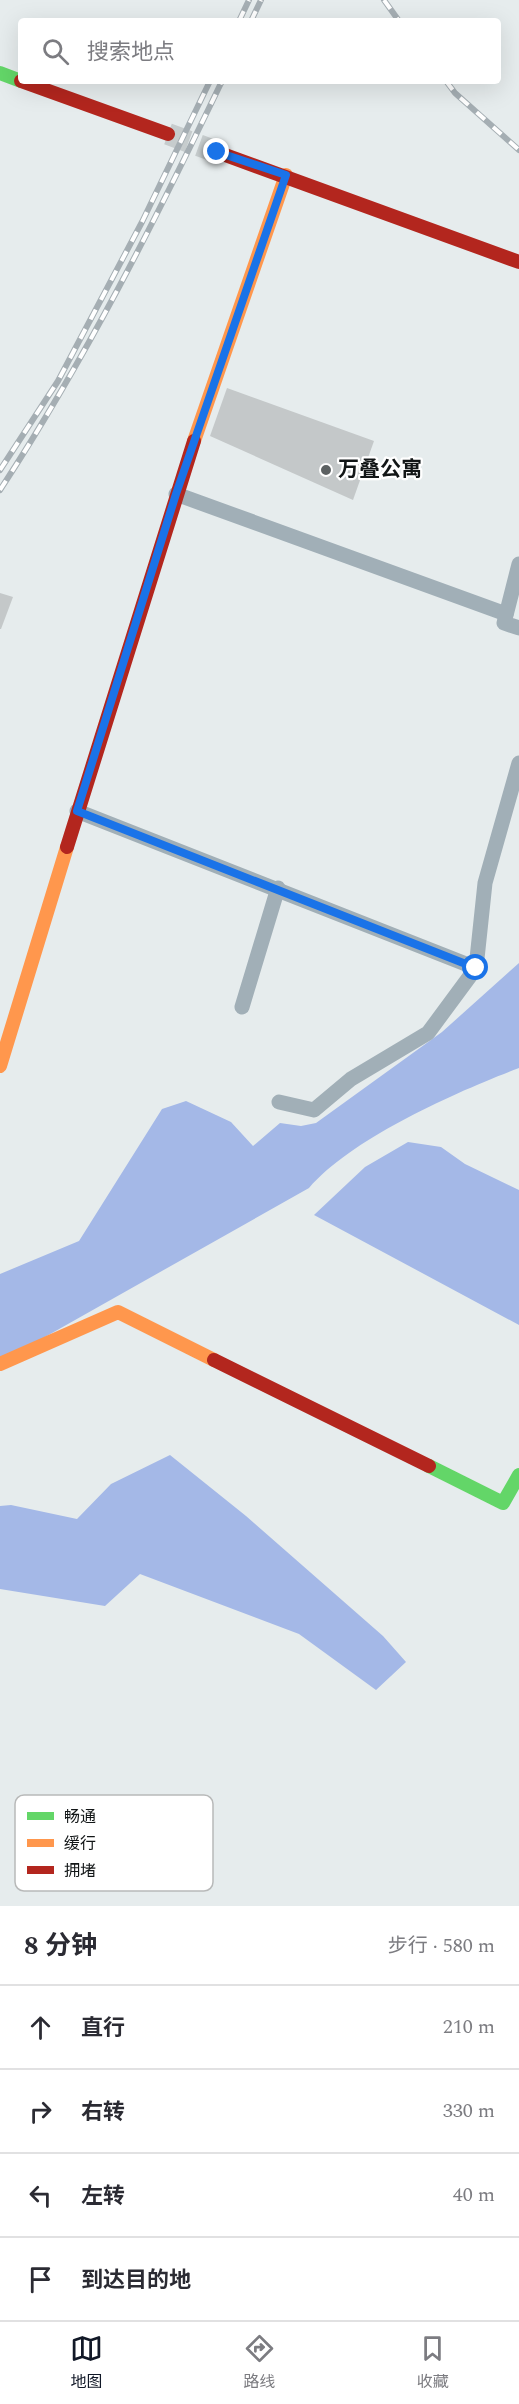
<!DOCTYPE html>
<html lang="zh">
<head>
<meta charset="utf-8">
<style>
  body { margin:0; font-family:Spectral,"Noto Sans SC",serif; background:#f2f2f3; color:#2b2b33 }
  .stop { position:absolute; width:18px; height:18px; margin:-14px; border:4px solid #1a73e8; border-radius:50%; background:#fff }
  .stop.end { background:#1a73e8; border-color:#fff; box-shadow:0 2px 6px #0008 }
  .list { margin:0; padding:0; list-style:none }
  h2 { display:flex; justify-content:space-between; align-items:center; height:78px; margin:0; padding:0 24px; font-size:26px }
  h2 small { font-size:20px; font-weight:400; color:#7c7c81 }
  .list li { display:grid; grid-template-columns:39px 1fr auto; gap:18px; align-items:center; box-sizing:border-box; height:84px; padding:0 24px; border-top:2px solid #e1e1e2 }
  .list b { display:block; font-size:22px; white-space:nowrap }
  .list em { font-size:20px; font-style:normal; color:#7c7c81 }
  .icon { flex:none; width:33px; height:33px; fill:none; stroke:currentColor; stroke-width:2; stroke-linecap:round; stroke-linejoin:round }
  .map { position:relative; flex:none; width:519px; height:1906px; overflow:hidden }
  .search { position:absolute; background:#fff; box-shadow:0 6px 24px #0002; left:18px; right:18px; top:18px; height:66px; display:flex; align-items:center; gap:15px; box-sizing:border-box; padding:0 21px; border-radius:6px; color:#7c7c81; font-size:22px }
  .sheet { height:414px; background:#fff }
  nav { display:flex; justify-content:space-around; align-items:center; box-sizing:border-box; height:84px; border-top:2px solid #e1e1e2; background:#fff; font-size:16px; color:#7c7c81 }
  nav a { display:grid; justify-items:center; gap:3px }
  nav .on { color:#111827 }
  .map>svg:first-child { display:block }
  .water { fill:#a4b8e7 }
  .building { fill:#c4c8c9 }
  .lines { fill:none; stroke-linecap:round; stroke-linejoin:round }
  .secondary-tunnel { stroke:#c6cccd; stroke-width:22; stroke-dasharray:22 11; stroke-linecap:butt }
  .street { stroke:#a1afb7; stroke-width:15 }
  .fast { stroke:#63d668; stroke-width:14 }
  .slow { stroke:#ff974d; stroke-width:14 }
  .jam { stroke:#b3261e; stroke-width:14 }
  .rail-casing { stroke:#a5aeb3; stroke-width:6 }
  .rail { stroke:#fff; stroke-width:4; stroke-dasharray:11; stroke-linecap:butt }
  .route { stroke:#1a73e8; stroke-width:8 }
  .poi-dot { fill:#5c6162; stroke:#fff; stroke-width:2 }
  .labels { text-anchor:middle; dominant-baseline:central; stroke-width:4.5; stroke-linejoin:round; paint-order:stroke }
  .poi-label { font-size:21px; font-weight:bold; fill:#121617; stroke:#fff; text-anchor:start }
  .key { fill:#fff; stroke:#b8b9b9; stroke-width:1.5 }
  .key-label { font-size:16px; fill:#121617 }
</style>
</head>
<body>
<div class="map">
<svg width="519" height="1906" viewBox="0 0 519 1906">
  <rect width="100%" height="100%" fill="#e6eced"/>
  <g class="water">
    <path d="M519 963V1068C456 1092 352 1138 309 1188L29 1346 0 1360V1274L79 1241 162 1109 186 1101 231 1122 253 1146 280 1123 301 1126 316 1123 442 1032Z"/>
    <polygon points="408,1142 441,1147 465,1164 519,1190 519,1325 314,1215 365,1167"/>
    <polygon points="170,1455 246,1516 383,1636 406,1662 376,1690 299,1634 140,1574 105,1606 0,1589 0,1506 11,1505 77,1519 111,1484"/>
  </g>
  <g class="building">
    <polygon points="227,388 374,441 353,500 210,436"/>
    <polygon points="0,593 13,597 1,629 0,629"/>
  </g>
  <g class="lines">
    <polyline class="secondary-tunnel" points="168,134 217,152"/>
    <g class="street">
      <polyline points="176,494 506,614"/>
      <polyline points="519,564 504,623 519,628"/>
      <polyline points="77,811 476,968"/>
      <polyline points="242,1007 278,888"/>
      <polyline points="279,1102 314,1110 351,1079 428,1033 476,968 485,883 519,763"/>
    </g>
    <g class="fast">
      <polyline points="0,73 21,81"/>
      <polyline points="429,1466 503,1503 519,1475"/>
    </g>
    <g class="slow">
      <polyline points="194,441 286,175"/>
      <polyline points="0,1066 67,847"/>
      <polyline points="0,1364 118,1312 214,1360"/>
    </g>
    <g class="jam">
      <polyline points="21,81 168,134"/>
      <polyline points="217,152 519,262"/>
      <polyline points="67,847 194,441"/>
      <polyline points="214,1360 429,1466"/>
    </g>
    <g class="rail-casing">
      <g id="rail">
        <polyline points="384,0 399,21"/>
        <polyline points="239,21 249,0"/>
        <polyline points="251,21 261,0"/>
        <polyline points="446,81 455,93 519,150"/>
        <polyline points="0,470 58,381 142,222 210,81"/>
        <path d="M0 490C85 360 155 221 222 81"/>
      </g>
    </g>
    <use href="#rail" class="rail"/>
  </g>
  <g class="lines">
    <polyline class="route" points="217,152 286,175 176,494 77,811 476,968"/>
  </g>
  <circle class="poi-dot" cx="326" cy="470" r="6"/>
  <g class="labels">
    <g class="poi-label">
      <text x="338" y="470">万叠公寓</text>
    </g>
  </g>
  <rect x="15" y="1795" width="198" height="96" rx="9" class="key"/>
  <rect x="27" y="1812" width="27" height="8" fill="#63d668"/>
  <rect x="27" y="1839" width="27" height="8" fill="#ff974d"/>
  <rect x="27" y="1866" width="27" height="8" fill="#b3261e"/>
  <g class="key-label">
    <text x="64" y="1822">畅通</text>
    <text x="64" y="1849">缓行</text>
    <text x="64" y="1876">拥堵</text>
  </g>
</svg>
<div class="stop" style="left:476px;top:968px"></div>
<div class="stop end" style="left:217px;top:152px"></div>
<div class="search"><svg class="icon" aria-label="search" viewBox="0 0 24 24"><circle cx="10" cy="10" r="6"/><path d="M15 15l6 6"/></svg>搜索地点</div>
</div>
<section class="sheet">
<h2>8 分钟<small>步行 · 580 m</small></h2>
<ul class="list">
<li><svg class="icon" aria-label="ahead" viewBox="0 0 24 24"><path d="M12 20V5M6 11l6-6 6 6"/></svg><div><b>直行</b></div><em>210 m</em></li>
<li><svg class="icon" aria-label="right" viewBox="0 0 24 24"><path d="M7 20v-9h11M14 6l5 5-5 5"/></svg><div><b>右转</b></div><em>330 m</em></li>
<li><svg class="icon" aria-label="left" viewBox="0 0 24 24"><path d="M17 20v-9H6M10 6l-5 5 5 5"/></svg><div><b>左转</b></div><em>40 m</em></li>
<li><svg class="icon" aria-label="arrive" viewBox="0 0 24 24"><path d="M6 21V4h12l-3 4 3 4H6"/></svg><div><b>到达目的地</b></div></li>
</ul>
</section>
<nav>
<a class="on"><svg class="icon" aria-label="map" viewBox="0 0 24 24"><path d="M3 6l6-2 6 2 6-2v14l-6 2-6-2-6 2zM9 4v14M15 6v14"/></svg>地图</a>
<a><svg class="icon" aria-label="directions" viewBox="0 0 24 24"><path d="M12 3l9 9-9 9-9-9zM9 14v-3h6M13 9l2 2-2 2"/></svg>路线</a>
<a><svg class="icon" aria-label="saved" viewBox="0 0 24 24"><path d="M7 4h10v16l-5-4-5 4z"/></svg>收藏</a>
</nav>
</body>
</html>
